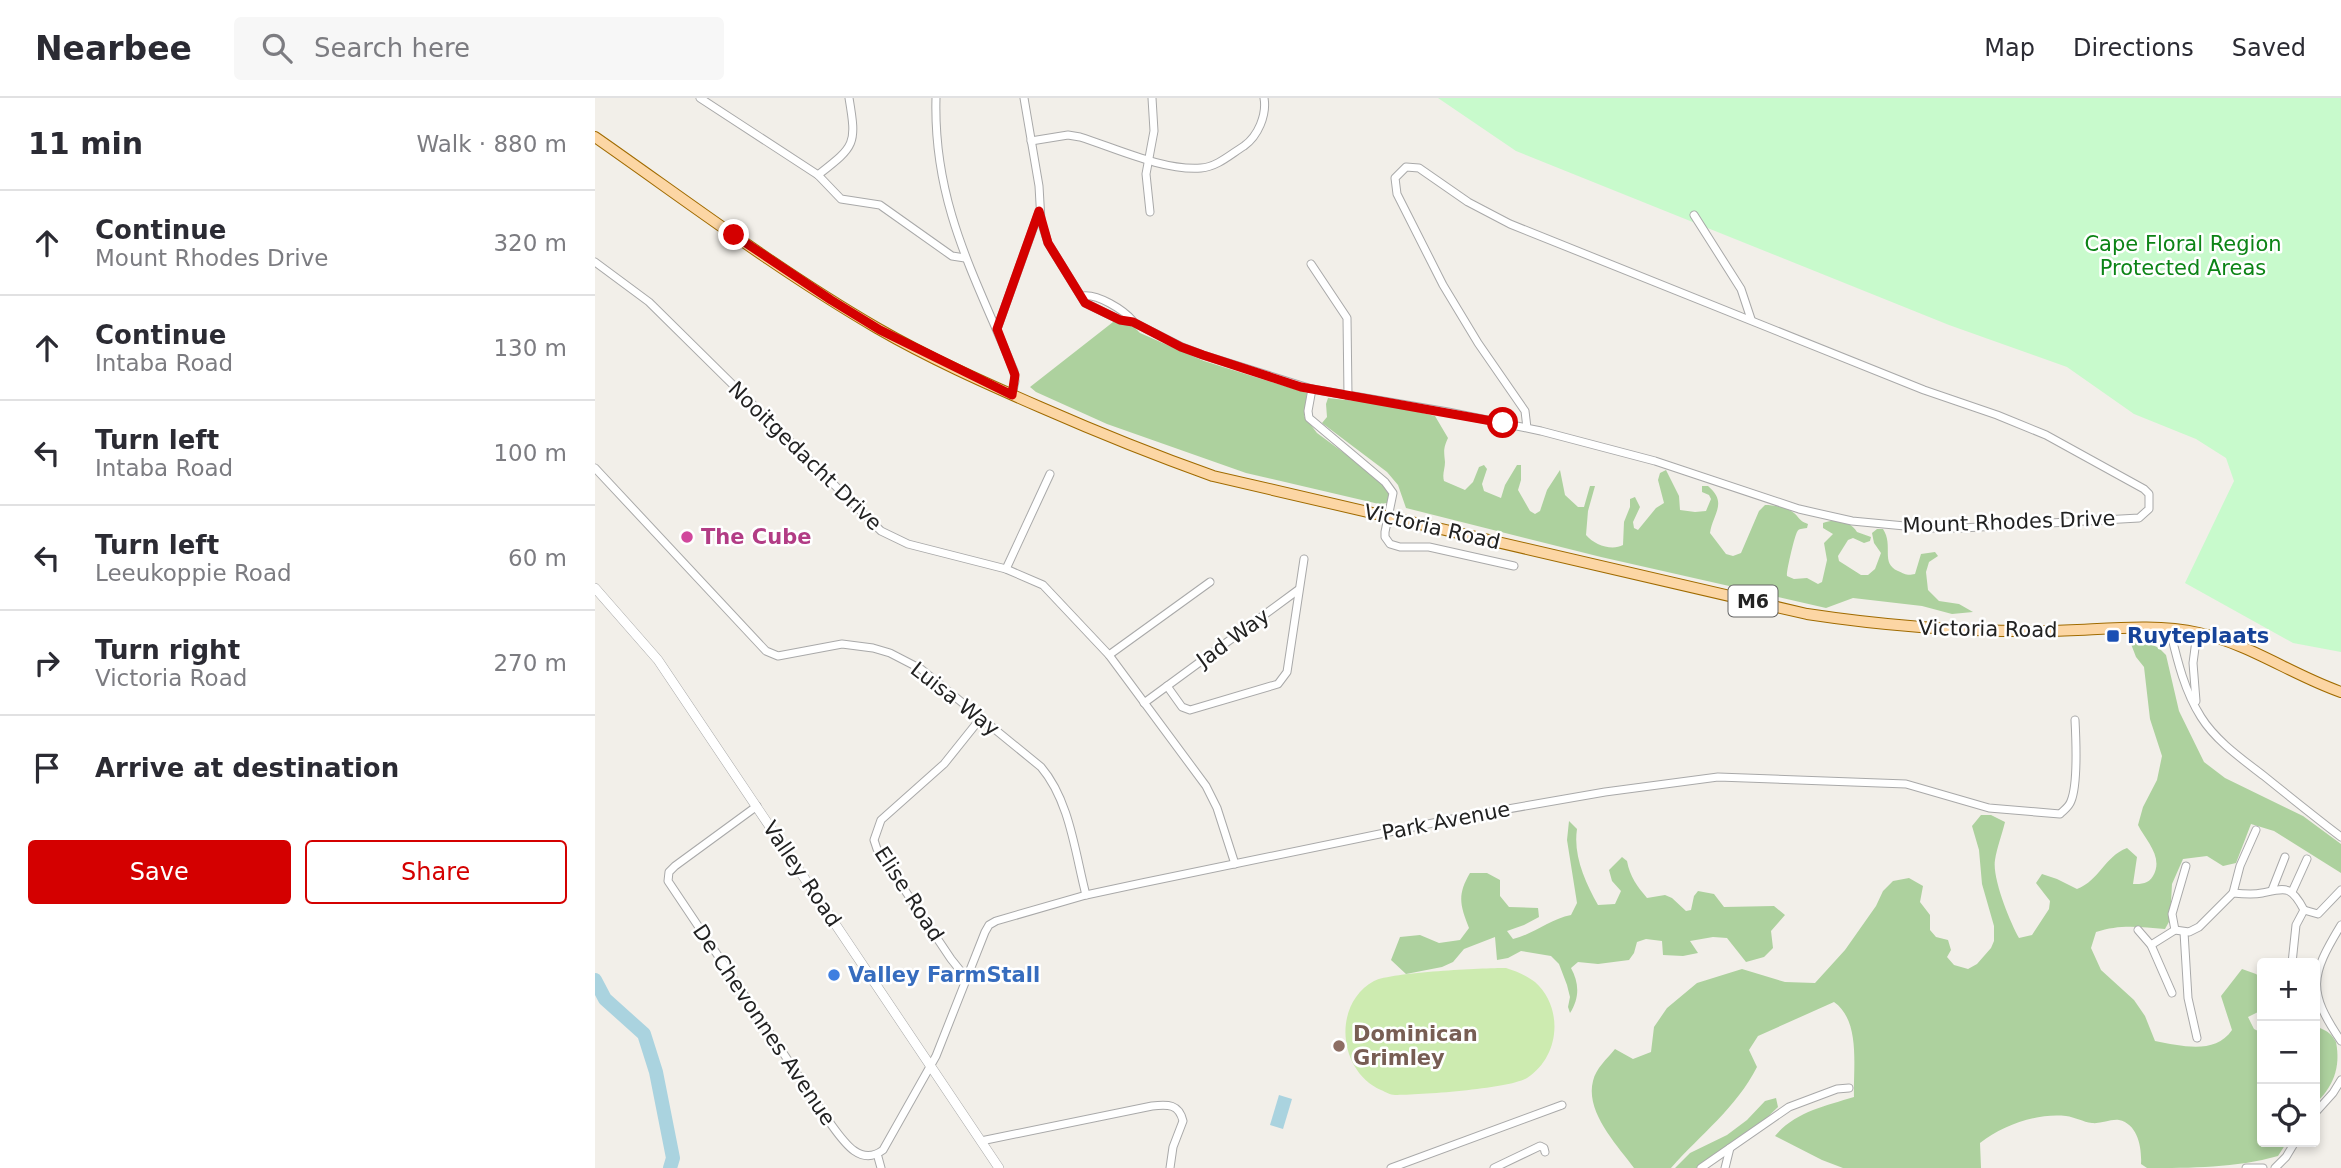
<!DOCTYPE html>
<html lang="en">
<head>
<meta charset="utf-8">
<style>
  body { margin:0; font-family:"DejaVu Sans",sans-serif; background:#f7f7f7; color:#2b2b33 }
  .controls { position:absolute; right:21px; bottom:21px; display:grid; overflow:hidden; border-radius:7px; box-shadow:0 4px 10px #0003 }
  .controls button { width:63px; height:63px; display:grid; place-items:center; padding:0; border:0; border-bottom:2px solid #e1e1e2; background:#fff; color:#2b2b33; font:35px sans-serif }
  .stop { position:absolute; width:21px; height:21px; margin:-16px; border:5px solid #d40000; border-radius:50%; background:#fff }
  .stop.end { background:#d40000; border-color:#fff; box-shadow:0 2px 7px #0008 }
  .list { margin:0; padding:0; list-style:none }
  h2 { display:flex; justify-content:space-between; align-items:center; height:91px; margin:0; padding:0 28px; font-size:30px }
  h2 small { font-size:23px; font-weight:400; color:#7c7c81 }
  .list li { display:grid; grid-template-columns:46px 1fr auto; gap:21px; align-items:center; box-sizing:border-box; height:105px; padding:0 28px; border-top:2px solid #e1e1e2 }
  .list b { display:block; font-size:26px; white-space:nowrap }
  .list p { margin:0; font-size:23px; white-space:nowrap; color:#7c7c81 }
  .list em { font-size:23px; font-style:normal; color:#7c7c81 }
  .actions { display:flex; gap:14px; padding:21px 28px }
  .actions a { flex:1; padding:16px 0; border:2px solid #d40000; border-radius:7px; text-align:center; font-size:24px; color:#d40000 }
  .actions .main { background:#d40000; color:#fff }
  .icon { flex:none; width:38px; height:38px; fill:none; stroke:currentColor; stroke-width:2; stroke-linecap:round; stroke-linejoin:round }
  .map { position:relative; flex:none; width:1746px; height:1070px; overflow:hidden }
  header { display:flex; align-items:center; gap:42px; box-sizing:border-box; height:98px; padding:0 35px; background:#fff; border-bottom:2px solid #e1e1e2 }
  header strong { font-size:33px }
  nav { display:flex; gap:38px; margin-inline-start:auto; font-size:24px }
  .search { width:490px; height:63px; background:#f7f7f7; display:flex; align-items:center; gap:18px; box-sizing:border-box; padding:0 24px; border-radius:7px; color:#7c7c81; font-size:26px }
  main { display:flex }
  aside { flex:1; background:#fff }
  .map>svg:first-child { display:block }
  .grass { fill:#cdebb0 }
  .forest { fill:#add19e }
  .park { fill:#c8facc }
  .water { fill:#aad3df }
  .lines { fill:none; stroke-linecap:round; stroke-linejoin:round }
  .river { stroke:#aad3df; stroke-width:14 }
  .minor-casing { stroke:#a9a9a9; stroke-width:9 }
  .tertiary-casing { stroke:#a9a9a9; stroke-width:10 }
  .primary-casing { stroke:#a06b00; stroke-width:12 }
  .minor { stroke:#fff; stroke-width:7 }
  .tertiary { stroke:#fff; stroke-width:9 }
  .primary { stroke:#fcd6a4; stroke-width:10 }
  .route { stroke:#d40000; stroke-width:9 }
  .hotel-dot { fill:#d1479c; stroke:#fff; stroke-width:2.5 }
  .transit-dot { fill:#1a4fb4; stroke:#fff; stroke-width:2.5 }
  .shop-dot { fill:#3f7fe0; stroke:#fff; stroke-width:2.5 }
  .education-dot { fill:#8d6e63; stroke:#fff; stroke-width:2.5 }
  .labels { text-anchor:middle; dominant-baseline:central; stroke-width:5; stroke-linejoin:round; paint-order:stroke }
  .shield { fill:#fff; stroke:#646464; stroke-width:2 }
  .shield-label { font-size:19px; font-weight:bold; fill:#222 }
  .park-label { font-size:21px; fill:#0c8416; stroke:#fff }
  .street-label { font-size:21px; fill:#222; stroke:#fff }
  .hotel-label { font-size:21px; font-weight:bold; fill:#b23c85; stroke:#fff; text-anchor:start }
  .transit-label { font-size:21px; font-weight:bold; fill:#164399; stroke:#fff; text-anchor:start }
  .shop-label { font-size:21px; font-weight:bold; fill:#366cbe; stroke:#fff; text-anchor:start }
  .education-label { font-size:21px; font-weight:bold; fill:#785e54; stroke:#fff; text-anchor:start }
</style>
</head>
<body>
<header>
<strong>Nearbee</strong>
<div class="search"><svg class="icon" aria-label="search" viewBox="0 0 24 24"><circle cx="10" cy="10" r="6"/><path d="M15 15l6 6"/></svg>Search here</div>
<nav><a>Map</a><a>Directions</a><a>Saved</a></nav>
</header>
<main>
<aside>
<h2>11 min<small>Walk · 880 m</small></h2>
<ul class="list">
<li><svg class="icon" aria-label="ahead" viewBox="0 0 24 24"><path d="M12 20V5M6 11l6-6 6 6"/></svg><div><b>Continue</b><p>Mount Rhodes Drive</p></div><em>320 m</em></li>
<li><svg class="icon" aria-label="ahead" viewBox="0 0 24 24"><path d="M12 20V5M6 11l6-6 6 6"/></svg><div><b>Continue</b><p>Intaba Road</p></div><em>130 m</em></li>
<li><svg class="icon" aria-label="left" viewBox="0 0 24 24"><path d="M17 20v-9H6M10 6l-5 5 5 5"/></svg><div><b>Turn left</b><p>Intaba Road</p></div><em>100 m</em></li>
<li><svg class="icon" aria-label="left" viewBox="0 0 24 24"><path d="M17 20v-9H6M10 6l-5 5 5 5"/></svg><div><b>Turn left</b><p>Leeukoppie Road</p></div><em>60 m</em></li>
<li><svg class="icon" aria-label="right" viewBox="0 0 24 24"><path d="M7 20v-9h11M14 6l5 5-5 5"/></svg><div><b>Turn right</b><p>Victoria Road</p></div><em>270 m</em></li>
<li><svg class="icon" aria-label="arrive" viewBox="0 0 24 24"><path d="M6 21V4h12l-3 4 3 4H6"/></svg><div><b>Arrive at destination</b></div></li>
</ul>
<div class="actions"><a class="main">Save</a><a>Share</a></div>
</aside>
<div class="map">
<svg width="1746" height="1070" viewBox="0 0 1746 1070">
  <rect width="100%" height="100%" fill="#f2efe9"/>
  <path class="grass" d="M911 870C921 873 932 878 940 884 969 910 965 959 932 980 914 991 824 997 800 997 795 997 791 994 786 992 743 973 737 906 779 883 797 874 888 870 911 870Z"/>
  <g class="forest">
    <polygon points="527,217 545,235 609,263 712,295 709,318 722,335 787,383 795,394 792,405 784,406 651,375 512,326 441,294 435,289"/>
    <path d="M733 300 794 307 840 318 853 340C848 351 849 353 850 364 850 371 847 376 849 383L870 392 878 384 884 369 889 367 892 371 887 386 889 393 906 400 910 387 922 367H926V382L923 392 935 413 940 416 945 413 952 392 965 372 970 397 983 409H989L995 388H1000L993 413 991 437C999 447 1017 453 1028 447L1029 424 1035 409V401L1040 399 1045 409 1038 424 1039 430 1043 432 1061 410 1069 405 1063 382 1065 375 1071 372 1084 398 1085 412 1100 414 1111 413 1116 401 1114 397 1107 394V388H1113C1133 405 1118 415 1115 435L1131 456 1138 458 1146 455 1164 413 1170 407C1178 407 1192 409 1199 415 1205 420 1204 423 1213 426L1212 430C1207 431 1204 430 1202 434 1200 437 1191 474 1192 478L1199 481 1212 480 1223 486 1227 484 1232 462 1229 445 1238 436 1228 430V425C1240 420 1255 422 1262 434L1276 439 1275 443 1269 445 1258 440 1253 442 1243 458 1244 463 1266 477H1273L1280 471 1286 455 1279 445 1277 435 1282 431H1288C1299 448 1285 465 1303 473 1310 476 1312 478 1320 476L1326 456 1340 454 1343 458 1334 464 1331 474 1333 492 1344 503 1364 506 1378 514 1357 516 1327 508 1258 500 1231 510 1006 459 811 410 803 387 792 374 727 325 732 319 731 306Z"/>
    <path d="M1543 540 1564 550 1571 557 1584 613 1609 664 1630 680 1708 718 1746 746V775L1679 733 1656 726 1641 765 1628 768 1612 758 1588 761 1577 786 1575 822 1570 831C1545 829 1525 826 1501 834L1496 850 1506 872 1539 902 1550 918 1560 943C1587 948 1620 957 1637 932L1626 898 1647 871 1661 876 1667 881V912L1653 919 1659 931 1667 935V1044H1692L1683 1058C1641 1070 1596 1070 1552 1070L1546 1066C1547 1050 1543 1026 1524 1022 1515 1021 1506 1026 1497 1025 1488 1024 1480 1019 1471 1018 1441 1015 1408 1027 1385 1045L1386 1070H1248L1227 1062 1180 1038C1200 1014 1230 1008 1259 999 1258 969 1266 923 1239 904L1163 938 1154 952 1162 969C1141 1010 1106 1036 1076 1070H1039C1022 1047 990 1014 998 983 1001 970 1012 961 1020 951L1038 961 1056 954 1059 929 1072 910 1102 885 1147 871 1190 884 1220 885 1250 852 1281 808 1288 793 1298 783 1314 780 1328 788 1325 804 1335 817V832L1341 839 1353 842 1356 852 1352 859 1359 867 1373 871 1382 866 1396 850 1399 843V828L1387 786 1384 752 1377 728 1386 717H1396L1410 724C1407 737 1402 749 1400 762 1397 780 1415 824 1424 840L1437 837 1454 811 1455 803 1441 785 1447 776 1462 781 1482 791C1505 782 1509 759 1532 750L1542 759 1538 786C1547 786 1553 786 1558 778 1569 759 1551 743 1543 727L1548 709 1562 682 1567 658 1555 621 1549 569 1541 559 1536 546Z"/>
    <path d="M974 723 982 731C978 757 990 784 1003 807L1020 806 1026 793 1017 783 1014 772 1027 759 1032 763C1035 779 1042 788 1052 800L1070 797 1077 800 1091 813 1096 812 1099 798 1103 793 1119 796 1129 809 1179 808 1190 817 1176 833 1178 850 1169 859 1151 864 1132 840 1118 839 1095 843 1103 855 1088 858 1068 857 1067 843 1051 841 1042 844 1039 855 1034 862 1003 866 983 864 976 870C984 885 985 899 975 915L973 909 975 899 972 887 964 866 956 858 926 853 913 860 902 862 900 839 869 851 858 864 847 869 811 876 796 862 805 839 825 837 844 845 865 842 874 830C865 807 862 797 875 775H892L905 782V798L914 809 943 810 944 819 929 827 912 833 918 841C939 836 955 821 976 817L982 805 972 742Z"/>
    <path d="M1725 930C1734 934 1736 936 1741 944 1746 970 1738 989 1720 1006V948Z"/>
    <polygon points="1181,1000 1183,1009 1162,1029 1103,1070 1080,1070 1095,1055 1132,1037 1152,1022 1170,1003"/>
  </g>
  <polygon class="park" points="843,0 1746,0 1746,554 1698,545 1590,485 1639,383 1631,360 1601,341 1539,316 1472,269 1354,227 921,53"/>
  <polygon class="water" points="684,997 697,1001 688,1031 675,1027"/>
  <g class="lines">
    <polyline class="river" points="0,882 10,901 49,936 61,974 78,1060 75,1070"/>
    <g class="minor-casing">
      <g id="minor">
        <polyline points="105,0 223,77 246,101 285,107 357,158 370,160"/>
        <path d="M341 0C338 106 380 178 419 273L420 283 417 297"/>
        <polyline points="429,0 444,88 446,123 453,145 490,205 525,222 538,224 587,249 608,257 717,291 853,314 946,333 1060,363 1204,411 1257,423 1331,430 1367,430 1544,420 1554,411 1554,396 1549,391 1451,337 1402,317 1329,292 915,126 873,104 824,70 811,69 800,80 802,96 848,187 883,245 930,313 932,330"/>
        <path d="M436 43 473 37 485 39C520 50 569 73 606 70 622 69 636 56 649 48 663 38 672 17 669 0"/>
        <path d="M223 77C260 48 262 47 254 0"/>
        <polyline points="555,114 551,76 559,33 557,0"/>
        <polyline points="1099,117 1146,191 1156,221"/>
        <polyline points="0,164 54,204 286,433 313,446 411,471 448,487 514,557 611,688 622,710 640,766"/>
        <polyline points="716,166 752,220 753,298"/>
        <path d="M487 198C502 195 529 212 538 223"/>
        <polyline points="402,231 444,114"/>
        <polyline points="717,291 713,313 714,320 790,384 798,395 790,434 790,439 795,446 805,449 834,449 919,468"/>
        <path d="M0 370 171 553 183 558 247 546 278 550 295 555 326 571 446 669C475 703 480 755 491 797"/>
        <polyline points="411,471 455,376"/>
        <path d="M1575 532C1582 561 1589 592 1606 619 1621 643 1647 661 1669 678 1695 699 1720 719 1746 739"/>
        <polyline points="514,557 615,484"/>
        <polyline points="572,588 587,609 595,612 683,586 692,574 709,461"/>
        <polyline points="1601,603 1598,565 1602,535"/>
        <polyline points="549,605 703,492"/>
        <path d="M162 708 80 768 74 774 73 783 233 1022C247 1041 264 1070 288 1052L341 958 390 834 394 827 401 823 491 797 547 785 867 719 1010 694 1123 679 1311 686 1394 710 1465 716C1469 712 1474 709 1476 703 1483 686 1481 641 1480 622"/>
        <polyline points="1677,792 1690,759"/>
        <polyline points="1697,794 1712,761"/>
        <polyline points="1638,795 1645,768 1661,732"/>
        <polyline points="1709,812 1723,816 1746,792"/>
        <path d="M1746 827C1715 878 1712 893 1746 943"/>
        <polyline points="1543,832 1556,847 1577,895"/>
        <polyline points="1580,832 1577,816 1591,768"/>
        <polyline points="1589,834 1593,900 1602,940"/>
        <path d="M1556 847 1580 832 1594 834 1604 829 1638 795C1648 796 1658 797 1667 795 1691 790 1696 787 1709 812"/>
        <polyline points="1697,865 1701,827 1709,812"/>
        <polyline points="372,881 356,861 305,785 282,751 279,742 286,722 349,666 385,621"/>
        <polyline points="1720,1015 1738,995 1746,982"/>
        <path d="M386 1043 557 1008C573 1006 584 1006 588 1023L578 1049 575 1070"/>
        <polyline points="283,1059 286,1070"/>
        <polyline points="796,1070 967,1007"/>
        <polyline points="899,1070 945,1048 949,1050 950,1054"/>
        <polyline points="1106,1070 1194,1009 1242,991 1254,990"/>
        <polyline points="1130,1070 1135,1050"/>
        <polyline points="1651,1070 1668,1070"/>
        <polyline points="1680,1070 1691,1059 1700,1044"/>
      </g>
    </g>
    <g class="tertiary-casing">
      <polyline id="tertiary" points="0,490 63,562 404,1070"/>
    </g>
    <g class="primary-casing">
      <path id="primary" d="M0 39C93 104 184 173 282 230 334 260 390 285 445 309 502 334 559 357 618 378L1212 516C1291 528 1369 534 1450 533 1500 533 1555 524 1604 535 1655 546 1697 577 1746 594"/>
    </g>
    <use href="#minor" class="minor"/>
    <use href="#tertiary" class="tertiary"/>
    <use href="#primary" class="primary"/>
  </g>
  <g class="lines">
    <polyline class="route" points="139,137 236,202 285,232 417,297 420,277 402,231 444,113 453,145 490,205 525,222 538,224 586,249 608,257 706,289 908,325"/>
  </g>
  <circle class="hotel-dot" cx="92" cy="439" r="7"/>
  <rect class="transit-dot" x="1511" y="531" width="14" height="14" rx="3.5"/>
  <circle class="shop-dot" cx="239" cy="877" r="7"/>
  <circle class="education-dot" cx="744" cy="948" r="7"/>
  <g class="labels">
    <rect class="shield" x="1133.5" y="487.5" width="49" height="31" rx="5"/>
    <g class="shield-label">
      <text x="1158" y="503">M6</text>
    </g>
    <g class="park-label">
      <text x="1588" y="146">Cape Floral Region<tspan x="1588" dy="24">Protected Areas</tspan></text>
    </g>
    <g class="street-label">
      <text transform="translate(210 358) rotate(44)">Nooitgedacht Drive</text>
      <text transform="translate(1414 424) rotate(-2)">Mount Rhodes Drive</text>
      <text transform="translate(837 429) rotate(13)">Victoria Road</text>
      <text transform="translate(1393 531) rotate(1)">Victoria Road</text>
      <text transform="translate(638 540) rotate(-36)">Jad Way</text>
      <text transform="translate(360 601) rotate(38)">Luisa Way</text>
      <text transform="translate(851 723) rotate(-11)">Park Avenue</text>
      <text transform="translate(207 776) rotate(56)">Valley Road</text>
      <text transform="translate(314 796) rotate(57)">Elise Road</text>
      <text transform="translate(169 927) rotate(56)">De Chevonnes Avenue</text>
    </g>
    <g class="hotel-label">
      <text x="106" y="439">The Cube</text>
    </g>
    <g class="transit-label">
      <text x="1532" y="538">Ruyteplaats</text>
    </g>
    <g class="shop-label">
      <text x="253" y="877">Valley FarmStall</text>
    </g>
    <g class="education-label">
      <text x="758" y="936">Dominican<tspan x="758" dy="24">Grimley</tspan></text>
    </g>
  </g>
</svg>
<div class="controls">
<button>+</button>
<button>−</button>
<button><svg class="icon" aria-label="locate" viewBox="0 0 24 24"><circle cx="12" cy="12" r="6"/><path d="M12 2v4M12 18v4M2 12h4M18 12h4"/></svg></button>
</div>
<div class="stop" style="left:908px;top:325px"></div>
<div class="stop end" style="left:139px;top:137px"></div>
</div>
</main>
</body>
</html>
